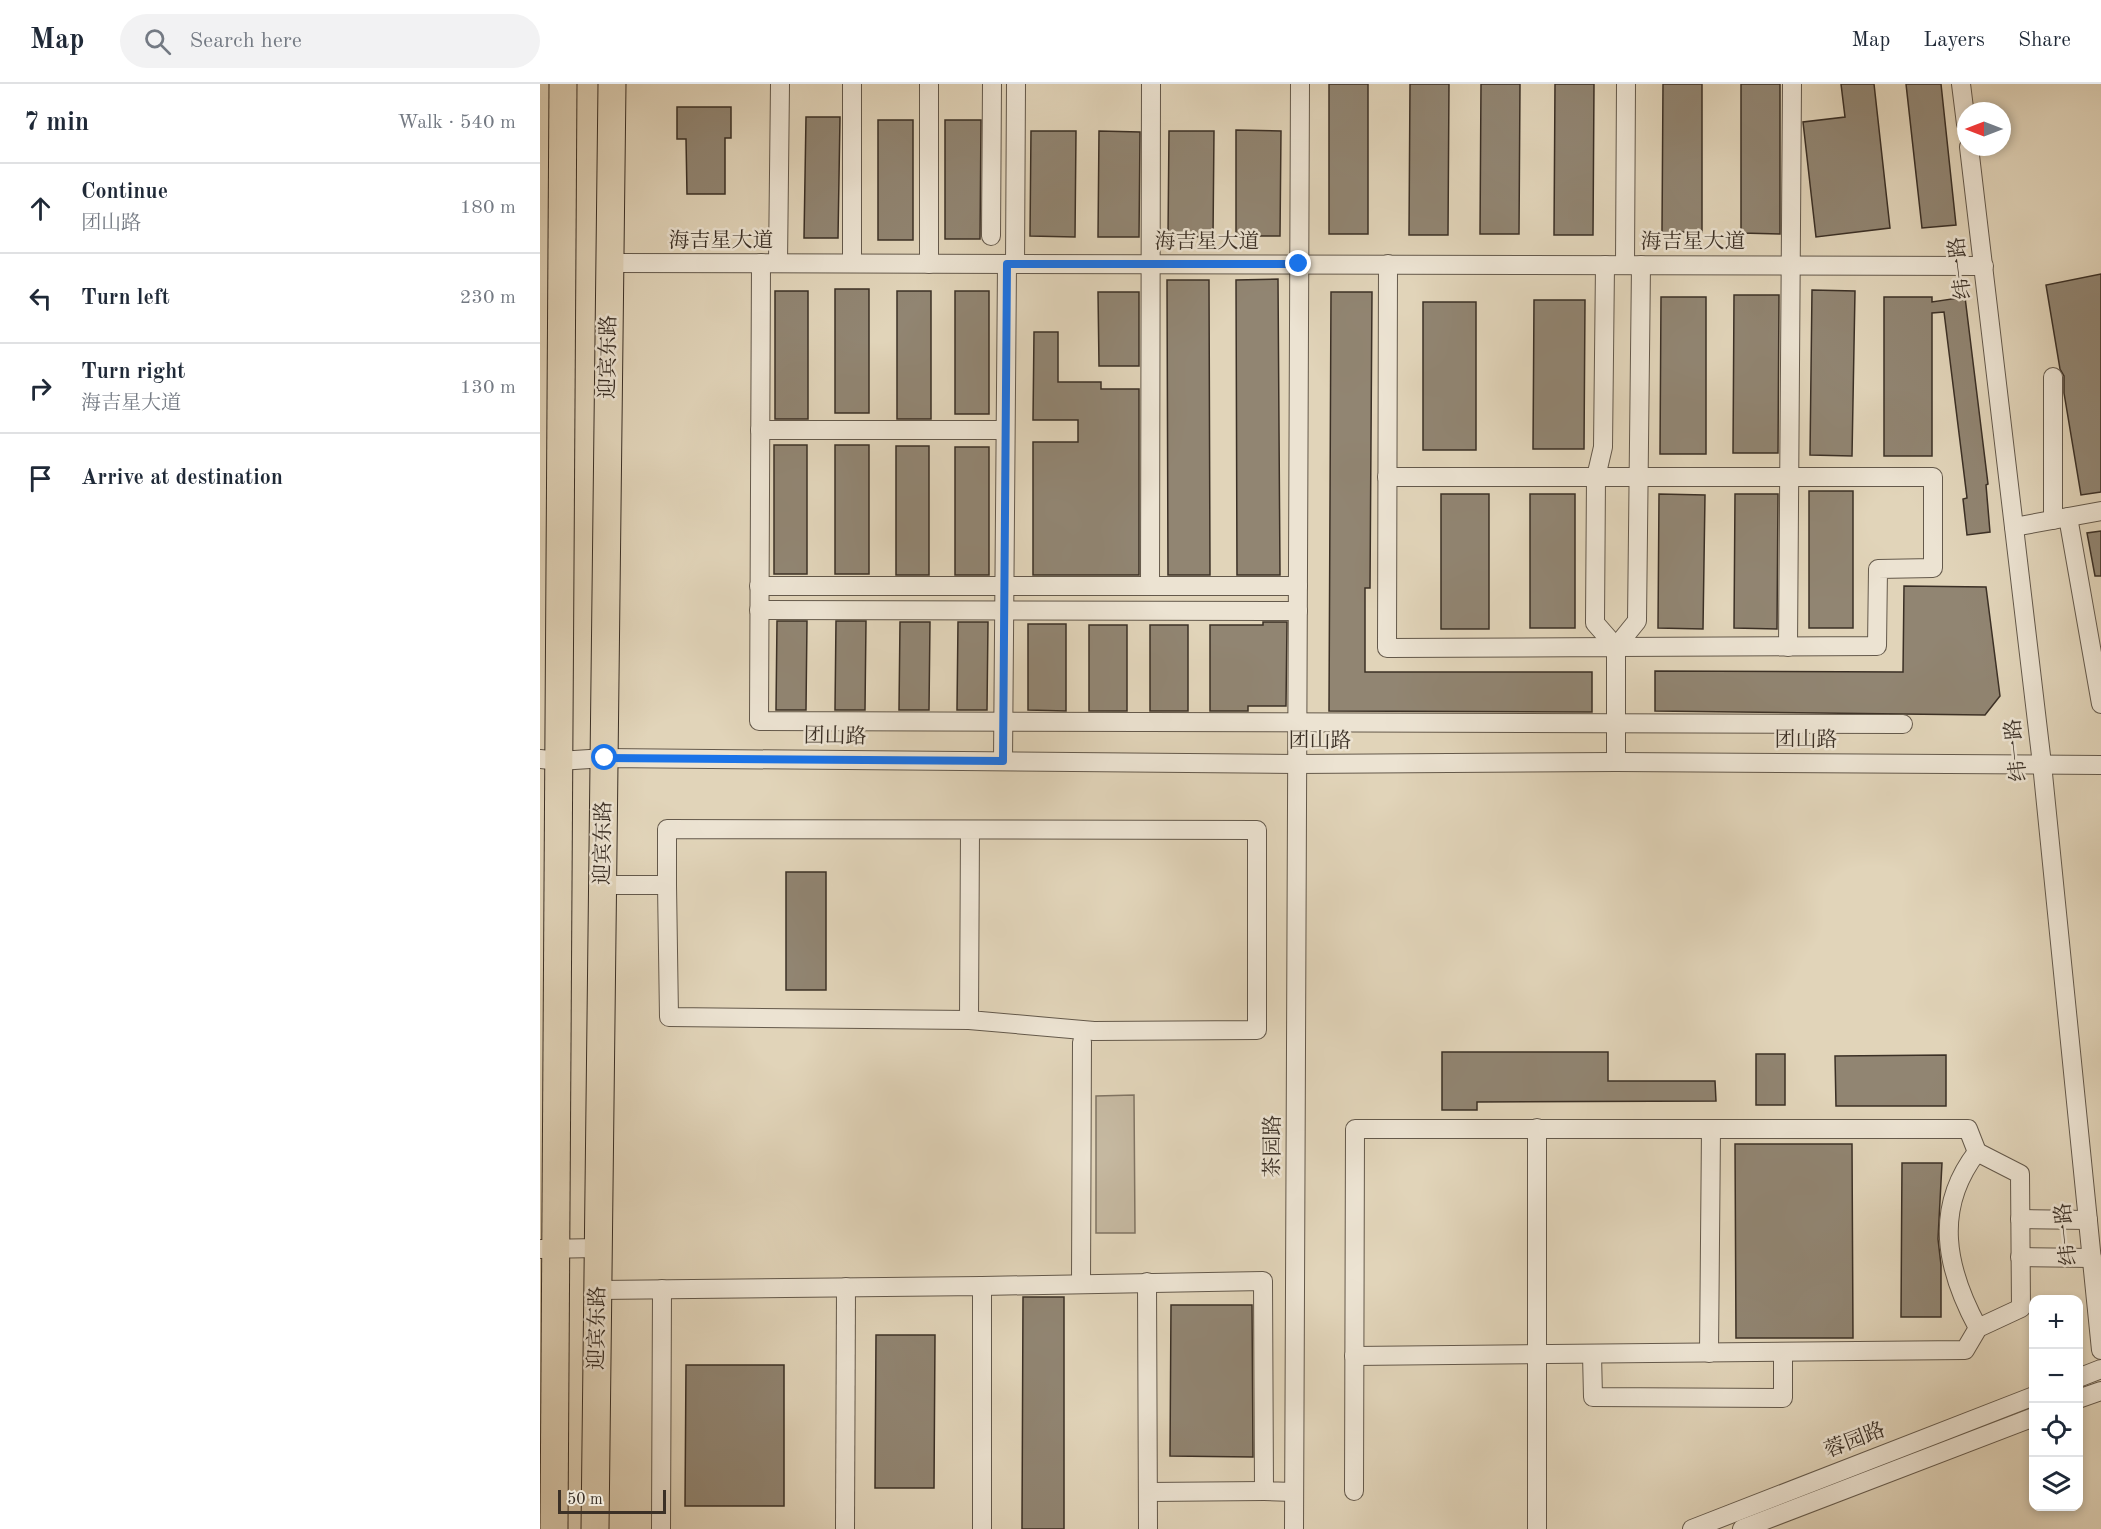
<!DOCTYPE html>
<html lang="en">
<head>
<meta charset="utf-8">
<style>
  body { margin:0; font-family:"Old Standard TT","Noto Serif SC",serif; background:#f2f2f3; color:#1f2937 }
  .controls { position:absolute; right:18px; bottom:18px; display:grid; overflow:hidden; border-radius:12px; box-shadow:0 3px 9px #0003 }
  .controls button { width:54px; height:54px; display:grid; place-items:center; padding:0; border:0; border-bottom:2px solid #e0e1e3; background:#fff; color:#1f2937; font:30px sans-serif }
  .compass { position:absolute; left:1417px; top:18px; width:54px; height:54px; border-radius:50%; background:#fff; box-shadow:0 3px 9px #0003; rotate:270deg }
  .scale { position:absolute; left:18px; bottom:15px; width:108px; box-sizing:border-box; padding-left:6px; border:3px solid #3b3026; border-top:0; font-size:16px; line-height:21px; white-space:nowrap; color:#3b3026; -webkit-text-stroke:4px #ece3d2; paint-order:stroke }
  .stop { position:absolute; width:18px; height:18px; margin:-14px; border:4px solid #1a73e8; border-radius:50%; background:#fff }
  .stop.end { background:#1a73e8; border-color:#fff; box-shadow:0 2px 6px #0008 }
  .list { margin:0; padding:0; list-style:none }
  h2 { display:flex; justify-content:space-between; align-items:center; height:78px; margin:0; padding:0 24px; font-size:26px }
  h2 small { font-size:20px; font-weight:400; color:#747a83 }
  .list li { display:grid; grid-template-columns:39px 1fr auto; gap:18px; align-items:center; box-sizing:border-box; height:90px; padding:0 24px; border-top:2px solid #e0e1e3 }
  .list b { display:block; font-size:22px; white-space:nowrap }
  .list p { margin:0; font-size:20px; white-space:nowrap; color:#747a83 }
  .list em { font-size:20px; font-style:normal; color:#747a83 }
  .icon { flex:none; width:33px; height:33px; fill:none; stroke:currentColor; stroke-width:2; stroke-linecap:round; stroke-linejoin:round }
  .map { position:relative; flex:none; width:1561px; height:1445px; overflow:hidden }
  header { display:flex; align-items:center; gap:36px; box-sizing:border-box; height:84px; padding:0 30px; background:#fff; border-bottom:2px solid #e0e1e3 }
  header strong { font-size:28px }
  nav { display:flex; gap:33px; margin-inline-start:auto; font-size:21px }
  .search { width:420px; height:54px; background:#f2f2f3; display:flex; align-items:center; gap:15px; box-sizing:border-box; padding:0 21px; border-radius:33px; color:#747a83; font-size:22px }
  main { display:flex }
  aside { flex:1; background:#fff }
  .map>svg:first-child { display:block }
  .green { fill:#c5b8a0; stroke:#807463; stroke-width:1.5 }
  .building { fill:#918572; stroke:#3b3026; stroke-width:1.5 }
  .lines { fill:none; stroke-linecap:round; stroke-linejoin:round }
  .minor-casing { stroke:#64594b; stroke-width:20 }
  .highway-casing { stroke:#3b3026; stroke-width:29 }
  .minor { stroke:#ece3d2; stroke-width:18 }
  .highway { stroke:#e1d4b9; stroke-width:27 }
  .route { stroke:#1a73e8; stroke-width:8 }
  .labels { text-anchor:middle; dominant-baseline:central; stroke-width:5; stroke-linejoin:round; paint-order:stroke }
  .street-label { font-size:21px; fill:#3b3026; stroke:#ece3d2 }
</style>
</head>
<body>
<header>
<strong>Map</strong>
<div class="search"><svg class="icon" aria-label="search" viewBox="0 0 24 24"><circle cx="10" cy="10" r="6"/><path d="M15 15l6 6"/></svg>Search here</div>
<nav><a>Map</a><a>Layers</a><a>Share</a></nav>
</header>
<main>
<aside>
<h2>7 min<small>Walk · 540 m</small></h2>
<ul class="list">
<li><svg class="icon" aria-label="ahead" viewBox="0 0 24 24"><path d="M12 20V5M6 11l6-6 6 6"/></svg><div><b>Continue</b><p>团山路</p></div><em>180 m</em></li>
<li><svg class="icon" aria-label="left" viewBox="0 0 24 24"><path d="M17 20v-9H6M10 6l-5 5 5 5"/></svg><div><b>Turn left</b></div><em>230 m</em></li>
<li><svg class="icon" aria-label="right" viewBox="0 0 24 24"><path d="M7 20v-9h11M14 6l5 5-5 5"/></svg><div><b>Turn right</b><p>海吉星大道</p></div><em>130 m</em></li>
<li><svg class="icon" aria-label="arrive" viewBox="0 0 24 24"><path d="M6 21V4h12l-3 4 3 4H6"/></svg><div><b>Arrive at destination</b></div></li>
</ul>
</aside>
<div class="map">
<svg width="1561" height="1445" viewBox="0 0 1561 1445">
  <rect width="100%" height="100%" fill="#e1d4b9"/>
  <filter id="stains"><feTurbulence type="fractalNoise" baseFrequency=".00333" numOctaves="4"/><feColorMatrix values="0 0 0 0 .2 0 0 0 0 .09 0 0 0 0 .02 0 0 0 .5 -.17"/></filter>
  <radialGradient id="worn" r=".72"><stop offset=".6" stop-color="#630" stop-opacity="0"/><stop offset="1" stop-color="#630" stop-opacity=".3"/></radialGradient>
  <polygon class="green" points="594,1011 595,1149 556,1149 556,1012"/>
  <g class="building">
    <rect x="789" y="0" width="39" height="150"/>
    <polygon points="870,0 909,0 908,151 869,151"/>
    <polygon points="941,0 980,0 979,150 940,150"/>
    <polygon points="1015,0 1054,0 1053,151 1014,151"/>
    <polygon points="1123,0 1162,0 1162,148 1122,148"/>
    <polygon points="1201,0 1240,0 1240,150 1201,149"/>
    <polygon points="1301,0 1334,0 1350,144 1276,153 1263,38 1305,33"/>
    <polygon points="1366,0 1401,0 1416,141 1382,144"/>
    <polygon points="137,23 191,23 191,54 185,54 185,110 147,110 146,55 137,55"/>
    <polygon points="266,33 300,33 298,154 264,154"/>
    <rect x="338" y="36" width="35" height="120"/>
    <polygon points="405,36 441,36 440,155 405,155"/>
    <polygon points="696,46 741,47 740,152 696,152"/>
    <polygon points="491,47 536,47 535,153 490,152"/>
    <polygon points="559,47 600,48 599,153 558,153"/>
    <polygon points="629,47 674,47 673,153 628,152"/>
    <polygon points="1561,190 1561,408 1541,411 1524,309 1524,292 1520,285 1506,201"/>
    <polygon points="738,195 740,491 697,491 696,196"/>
    <polygon points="627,196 669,196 670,491 628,491"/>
    <rect x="295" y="205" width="34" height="124"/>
    <polygon points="1272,206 1315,207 1312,372 1270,371"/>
    <rect x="235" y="207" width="33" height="128"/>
    <rect x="357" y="207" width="34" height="128"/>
    <rect x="415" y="207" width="34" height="123"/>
    <polygon points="558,208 599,208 599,282 559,282"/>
    <polygon points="791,208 832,208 830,504 825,504 825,588 1052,588 1052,628 789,627"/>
    <polygon points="1194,211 1239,211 1238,369 1193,369"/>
    <polygon points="1121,213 1166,213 1166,370 1120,370"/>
    <polygon points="1344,213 1392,213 1392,218 1425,213 1448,400 1446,401 1450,448 1427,451 1423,415 1427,414 1404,228 1392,229 1392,372 1344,372"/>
    <polygon points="994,216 1045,216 1044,365 993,365"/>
    <rect x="883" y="218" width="53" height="148"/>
    <polygon points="494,248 518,248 518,298 561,298 561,305 599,305 599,491 493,491 493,358 538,358 538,336 493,336"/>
    <rect x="234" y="361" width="33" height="129"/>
    <rect x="295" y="361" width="34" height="129"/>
    <rect x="356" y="362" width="33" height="129"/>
    <rect x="415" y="363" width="34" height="128"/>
    <rect x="1269" y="407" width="44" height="137"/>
    <rect x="901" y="410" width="48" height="135"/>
    <rect x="990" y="410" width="45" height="134"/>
    <polygon points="1119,410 1165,411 1163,545 1118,544"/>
    <polygon points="1195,410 1238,410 1237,545 1194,544"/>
    <polygon points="1561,447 1561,492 1555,492 1547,449"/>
    <polygon points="1364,502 1446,503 1460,612 1445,631 1115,627 1115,587 1363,588"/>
    <polygon points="237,537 267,537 266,626 236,626"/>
    <polygon points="296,537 326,537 325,626 295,626"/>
    <polygon points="360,538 390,538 389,626 359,626"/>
    <polygon points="418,538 448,538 447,626 417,626"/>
    <polygon points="723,538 747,538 746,622 708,622 708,627 670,627 670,541 723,541"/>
    <polygon points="488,540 526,540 526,627 488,626"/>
    <rect x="549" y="541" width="38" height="86"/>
    <rect x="610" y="541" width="38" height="86"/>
    <rect x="246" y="788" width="40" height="118"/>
    <polygon points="902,968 1068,968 1068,997 1175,997 1176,1017 937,1018 937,1026 902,1026"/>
    <rect x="1216" y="970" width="29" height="51"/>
    <polygon points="1406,971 1406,1022 1296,1022 1295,972"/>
    <polygon points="1195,1060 1312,1060 1313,1254 1196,1254"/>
    <polygon points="1362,1079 1402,1079 1398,1155 1401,1181 1401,1233 1361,1233"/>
    <polygon points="483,1213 524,1213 524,1445 482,1445"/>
    <polygon points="631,1221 712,1221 713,1373 630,1372"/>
    <polygon points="336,1251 395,1251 394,1404 335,1404"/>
    <polygon points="146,1281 244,1281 244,1422 145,1422"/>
  </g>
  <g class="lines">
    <g class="minor-casing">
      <g id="minor">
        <polyline points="1421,0 1426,40"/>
        <polyline points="1429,63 1502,680 1561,1266"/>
        <polyline points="451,152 452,0"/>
        <polyline points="70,179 1444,182"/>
        <polyline points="221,179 219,637 1363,640"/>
        <polyline points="238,179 240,0"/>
        <polyline points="312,179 312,0"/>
        <polyline points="389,180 389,0"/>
        <polyline points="475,180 476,0"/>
        <polyline points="848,180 847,564 1076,563 1076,678"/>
        <polyline points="1065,181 1063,363 1056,393 1055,539 1076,563"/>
        <polyline points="1085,181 1086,0"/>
        <polyline points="1513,293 1513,436"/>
        <polyline points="220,346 465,346"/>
        <polyline points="847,393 1393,393 1393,484 1338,485 1337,562 1076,563"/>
        <polyline points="1528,433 1561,620"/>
        <polyline points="1474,443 1561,427"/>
        <polyline points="219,502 758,502"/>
        <polyline points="610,502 611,0"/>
        <polyline points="219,526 758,527"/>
        <polyline points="1076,563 1097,537 1101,181"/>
        <polyline points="1248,563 1252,0"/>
        <polyline points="0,675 19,677 65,674 757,680 1076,678 1561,681"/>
        <polyline points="463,677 467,180"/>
        <polyline points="63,801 127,801 127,745 717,746 717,946 554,947 429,936 430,746"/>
        <polyline points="127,801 129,933 429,936"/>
        <polyline points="997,1044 997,1445"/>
        <polyline points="1480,1135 1548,1136"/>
        <polyline points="0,1165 59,1164"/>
        <polyline points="1480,1173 1552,1174"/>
        <polyline points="607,1198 608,1445"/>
        <polyline points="541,1199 542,958"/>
        <polyline points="442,1202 723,1197 724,1407 754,1408"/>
        <polyline points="58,1206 442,1202 442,1445"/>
        <polyline points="1169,1269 1171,1045"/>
        <polyline points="1052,1270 1053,1313 1243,1314 1243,1268"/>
        <path d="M814 1272 1425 1266 1438 1244 1481 1224 1480 1090 1437 1068C1393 1125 1406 1185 1438 1244"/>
        <polyline points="1538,1294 1561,1285"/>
        <polyline points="1538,1315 1561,1307"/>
        <polyline points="814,1407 815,1045 1428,1045 1437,1068"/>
        <polyline points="608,1408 724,1407"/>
        <polyline points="121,1445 122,1205"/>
        <polyline points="305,1445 306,1203"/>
        <polyline points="754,1445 760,0"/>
        <polyline points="1152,1445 1494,1312"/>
        <polyline points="1202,1445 1494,1333"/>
      </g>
    </g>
    <g class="highway-casing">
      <g id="highway">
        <polyline points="14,1445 23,0"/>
        <polyline points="55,1445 72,0"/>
      </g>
    </g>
    <use href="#minor" class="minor"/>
    <use href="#highway" class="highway"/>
  </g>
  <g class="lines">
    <polyline class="route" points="65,674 463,677 467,180 759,180"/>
  </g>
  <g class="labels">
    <g class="street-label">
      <text x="181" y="157">海吉星大道</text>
      <text x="667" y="158">海吉星大道</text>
      <text x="1153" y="158">海吉星大道</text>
      <text transform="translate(1421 184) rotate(-97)">纬一路</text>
      <text transform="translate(69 273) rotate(-89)">迎宾东路</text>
      <text transform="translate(295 653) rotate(1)">团山路</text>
      <text x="1266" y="656">团山路</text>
      <text x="780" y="657">团山路</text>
      <text transform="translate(1477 666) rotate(-96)">纬一路</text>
      <text transform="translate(64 759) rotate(-89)">迎宾东路</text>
      <text transform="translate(733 1062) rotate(-90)">茶园路</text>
      <text transform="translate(1527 1150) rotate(-96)">纬一路</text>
      <text transform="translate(58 1244) rotate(-89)">迎宾东路</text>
      <text transform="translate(1315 1357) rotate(-21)">蓉园路</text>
    </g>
  </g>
  <rect width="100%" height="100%" filter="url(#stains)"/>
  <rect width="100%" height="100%" fill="url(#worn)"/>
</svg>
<div class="controls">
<button>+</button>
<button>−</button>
<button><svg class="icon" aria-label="locate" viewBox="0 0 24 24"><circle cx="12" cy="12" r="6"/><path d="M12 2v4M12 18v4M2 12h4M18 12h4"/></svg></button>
<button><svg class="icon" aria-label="layers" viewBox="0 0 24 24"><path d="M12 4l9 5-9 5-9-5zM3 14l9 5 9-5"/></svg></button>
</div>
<svg class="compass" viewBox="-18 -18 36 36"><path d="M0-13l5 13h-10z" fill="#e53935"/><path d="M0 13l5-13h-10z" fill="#747a83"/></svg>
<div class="scale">50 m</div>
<div class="stop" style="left:65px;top:674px"></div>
<div class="stop end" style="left:759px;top:180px"></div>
</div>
</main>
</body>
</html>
